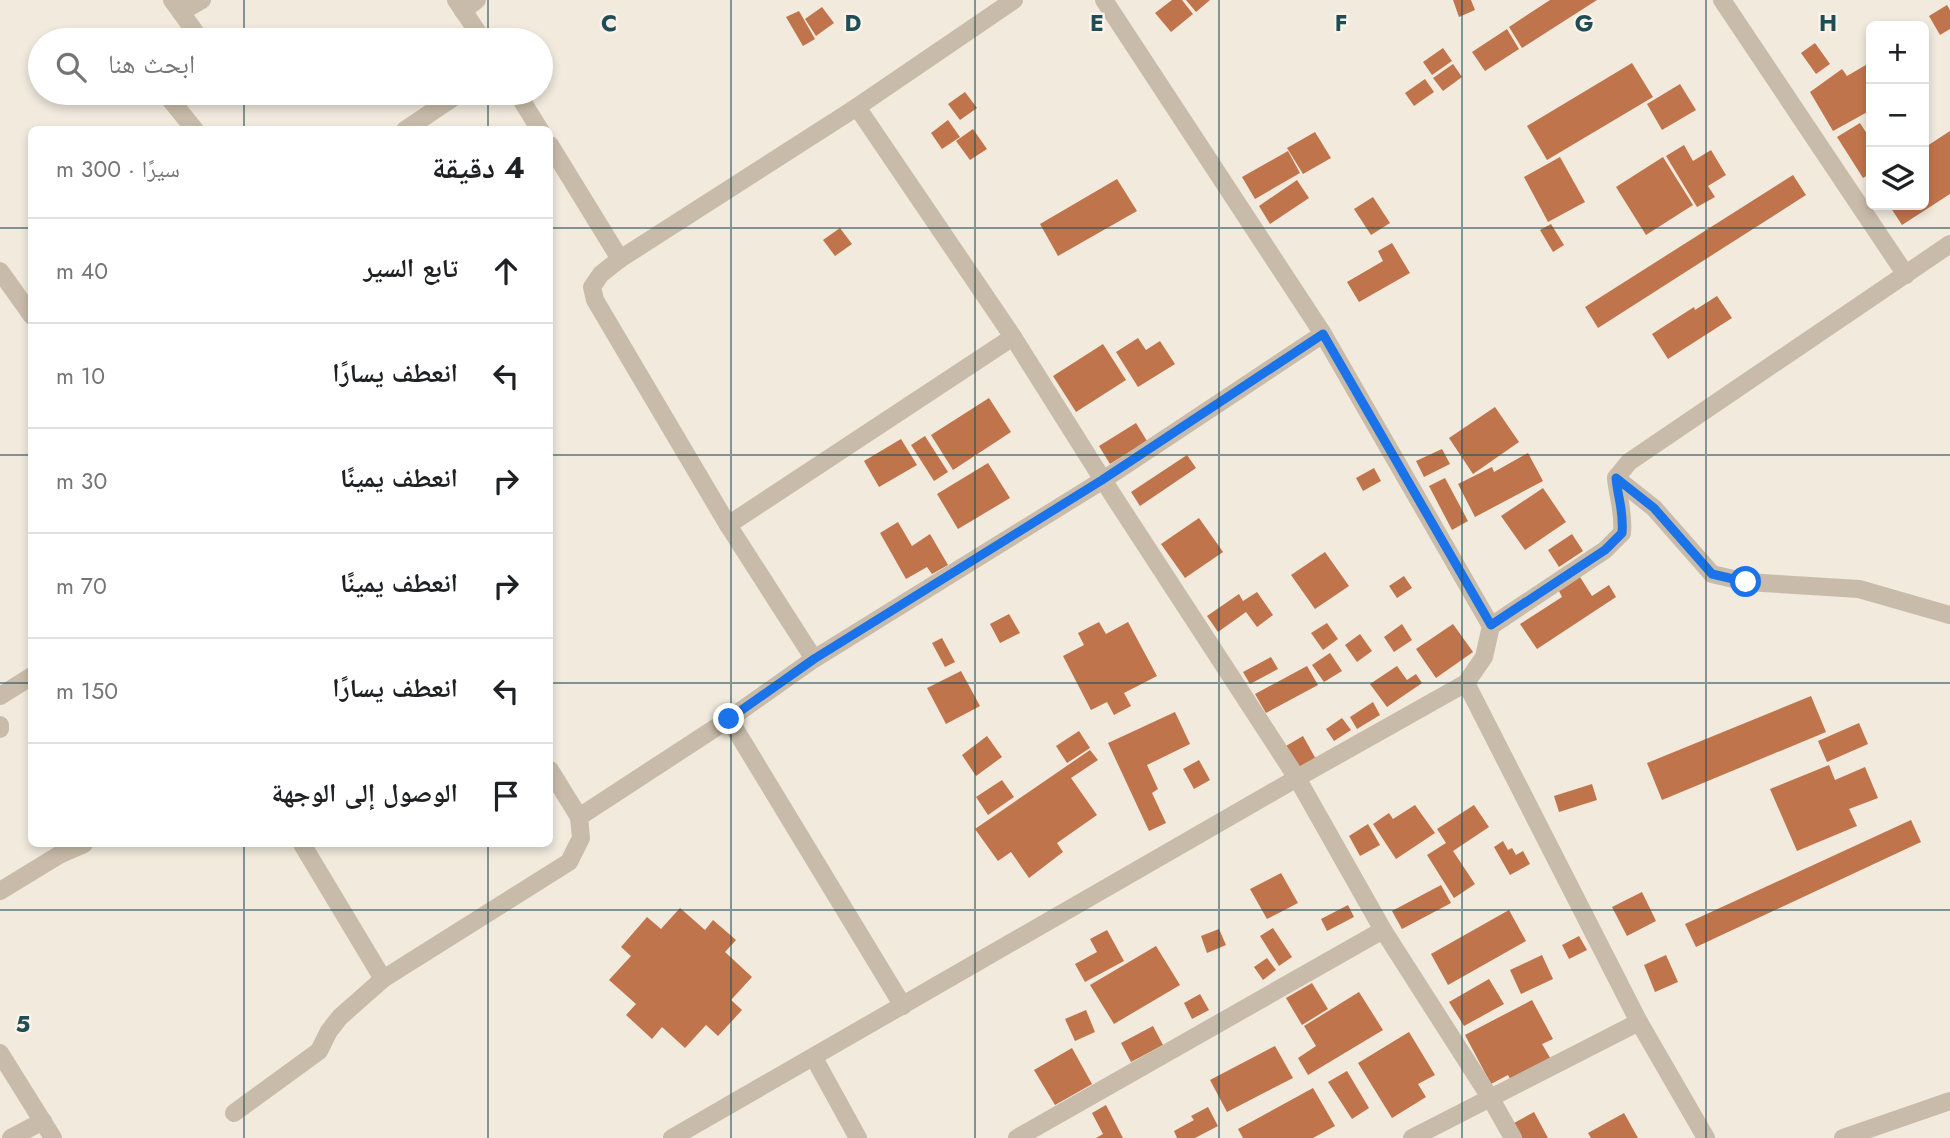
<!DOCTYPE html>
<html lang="ar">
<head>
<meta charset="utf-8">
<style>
  body { margin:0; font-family:Jost,"Noto Naskh Arabic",sans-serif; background:#f2f2f2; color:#202124; direction:rtl }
  .controls { position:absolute; right:21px; top:21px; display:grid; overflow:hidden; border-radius:10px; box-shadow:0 4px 10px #0003 }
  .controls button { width:63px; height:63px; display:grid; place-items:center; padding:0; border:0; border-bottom:2px solid #e0e0e0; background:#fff; color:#202124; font:35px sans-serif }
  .stop { position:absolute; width:21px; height:21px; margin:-16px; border:5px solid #1a73e8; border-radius:50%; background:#fff }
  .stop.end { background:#1a73e8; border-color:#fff; box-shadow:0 2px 7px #0008 }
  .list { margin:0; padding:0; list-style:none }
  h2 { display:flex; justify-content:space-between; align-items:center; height:91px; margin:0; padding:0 28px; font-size:30px }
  h2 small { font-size:23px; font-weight:400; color:#757577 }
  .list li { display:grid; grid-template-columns:46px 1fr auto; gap:21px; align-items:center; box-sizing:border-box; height:105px; padding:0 28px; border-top:2px solid #e0e0e0 }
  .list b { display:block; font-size:26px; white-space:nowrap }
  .list em { font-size:23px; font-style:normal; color:#757577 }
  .icon { flex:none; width:38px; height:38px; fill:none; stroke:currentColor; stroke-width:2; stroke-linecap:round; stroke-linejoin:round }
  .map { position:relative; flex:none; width:1950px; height:1138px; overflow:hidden; direction:ltr }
  .search { position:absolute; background:#fff; box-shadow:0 4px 10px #0003; left:28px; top:28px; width:525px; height:77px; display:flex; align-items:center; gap:18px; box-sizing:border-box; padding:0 24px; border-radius:38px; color:#757577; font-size:26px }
  .panel { position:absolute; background:#fff; box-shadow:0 4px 10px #0003; left:28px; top:126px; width:525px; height:721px; border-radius:10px; direction:rtl }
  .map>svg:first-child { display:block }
  .building { fill:#c0744b }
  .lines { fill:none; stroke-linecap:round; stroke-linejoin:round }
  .minor { stroke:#c9bba9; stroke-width:18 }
  .route { stroke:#1a73e8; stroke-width:9 }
  .grid { fill:none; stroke:#204c56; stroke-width:2; stroke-opacity:0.55 }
  .grid-label { font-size:23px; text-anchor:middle; font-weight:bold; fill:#204c56; stroke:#f9f3e9; stroke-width:5; stroke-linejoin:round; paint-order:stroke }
</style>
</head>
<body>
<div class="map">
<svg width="1950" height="1138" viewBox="0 0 1950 1138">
  <rect width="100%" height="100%" fill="#f1eadd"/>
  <g class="building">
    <polygon points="1172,0 1182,0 1193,14 1171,32 1155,13"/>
    <polygon points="1186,0 1210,0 1196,12"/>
    <polygon points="1453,0 1471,0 1475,10 1459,17"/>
    <polygon points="1550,0 1597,0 1522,48 1509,27"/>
    <polygon points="1947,5 1950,10 1950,29 1940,35 1929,16"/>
    <polygon points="822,7 834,23 816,36 805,19"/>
    <polygon points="799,11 815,39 803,46 786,17"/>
    <polygon points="1507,29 1519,49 1485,71 1472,52"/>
    <polygon points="1815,43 1830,64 1816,74 1801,53"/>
    <polygon points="1443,48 1452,61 1432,75 1423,62"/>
    <polygon points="1871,62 1871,110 1833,131 1810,92 1842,69 1847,76"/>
    <polygon points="1632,63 1653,97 1547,160 1527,126"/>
    <polygon points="1453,64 1462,77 1443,91 1433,78"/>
    <polygon points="1425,79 1434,92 1414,106 1405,93"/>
    <polygon points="1680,84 1696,110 1662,130 1647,104"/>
    <polygon points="965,92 977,108 960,120 948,104"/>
    <polygon points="948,120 960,137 942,149 931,133"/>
    <polygon points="1860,123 1871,140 1871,173 1863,178 1837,137"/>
    <polygon points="973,129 987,149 970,160 956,141"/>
    <polygon points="1950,131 1950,194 1902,225 1889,205 1924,205 1924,148"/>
    <polygon points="1315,132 1331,158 1303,174 1287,148"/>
    <polygon points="1684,145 1693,161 1711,150 1726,175 1708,186 1715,197 1697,207 1666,156"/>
    <polygon points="1288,151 1300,173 1255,199 1242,177"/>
    <polygon points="1560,157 1585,202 1548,222 1524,177"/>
    <polygon points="1663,157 1693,205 1646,235 1616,187"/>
    <polygon points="1793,175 1806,195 1598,328 1585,307"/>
    <polygon points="1117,179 1137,211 1058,256 1040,224"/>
    <polygon points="1297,180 1309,198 1270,224 1259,206"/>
    <polygon points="1373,197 1390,223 1371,235 1354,209"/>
    <polygon points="1551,224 1564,245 1553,252 1540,230"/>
    <polygon points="840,228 852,244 835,256 823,240"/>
    <polygon points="1392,243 1410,273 1359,302 1347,282 1383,261 1378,251"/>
    <polygon points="1717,296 1732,318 1668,359 1652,334 1694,307 1695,310"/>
    <polygon points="1138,338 1146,350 1160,341 1175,364 1138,387 1116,352"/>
    <polygon points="1103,344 1126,380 1076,412 1053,376"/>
    <polygon points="989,398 1011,432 953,470 931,435"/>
    <polygon points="1495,407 1519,442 1473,474 1449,438"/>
    <polygon points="1136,423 1147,441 1110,464 1099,446"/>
    <polygon points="925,436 948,472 934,481 911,445"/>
    <polygon points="901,439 917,465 879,487 864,461"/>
    <polygon points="1442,449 1450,464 1424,477 1416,461"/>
    <polygon points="1528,453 1543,481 1475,517 1458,484 1492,467 1494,472"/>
    <polygon points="1187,455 1196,468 1140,506 1131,492"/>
    <polygon points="988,463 1010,498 958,529 937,494"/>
    <polygon points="1374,468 1381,481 1363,491 1356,478"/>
    <polygon points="1445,478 1468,521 1452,530 1429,486"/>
    <polygon points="1543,488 1566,522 1525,550 1501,516"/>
    <polygon points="1199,518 1223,552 1185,578 1161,544"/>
    <polygon points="898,522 912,546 930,534 948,565 932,574 927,567 906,579 880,533"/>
    <polygon points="1572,534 1583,551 1559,567 1548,550"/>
    <polygon points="1325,552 1349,586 1315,609 1291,575"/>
    <polygon points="1404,576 1412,588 1397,598 1389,586"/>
    <polygon points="1580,577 1592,596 1609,585 1616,597 1537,649 1520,624 1562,597 1559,591"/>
    <polygon points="1257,592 1273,615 1257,627 1246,612 1218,632 1207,616 1239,594 1243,601"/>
    <polygon points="1009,614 1020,633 1000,643 990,624"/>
    <polygon points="1099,622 1106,634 1128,622 1157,676 1124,693 1131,706 1114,715 1107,702 1091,710 1063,656 1084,645 1078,633"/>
    <polygon points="1327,623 1338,639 1323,650 1311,633"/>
    <polygon points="1402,624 1412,640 1394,652 1384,637"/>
    <polygon points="1453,624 1473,652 1436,678 1416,649"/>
    <polygon points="1360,634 1372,651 1357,662 1345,645"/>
    <polygon points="942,638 955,662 945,667 932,643"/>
    <polygon points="1330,653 1342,671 1324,682 1312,665"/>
    <polygon points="1271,657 1278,669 1250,684 1243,672"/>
    <polygon points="1307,666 1318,685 1266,713 1255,694"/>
    <polygon points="1397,666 1407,680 1416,674 1422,683 1387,707 1370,684"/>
    <polygon points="961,671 980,706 946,724 927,688"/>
    <polygon points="1811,696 1826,732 1662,800 1647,763"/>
    <polygon points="1373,702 1380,715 1357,729 1350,717"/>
    <polygon points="1175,712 1190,744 1147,765 1158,789 1152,793 1166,823 1149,831 1108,743"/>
    <polygon points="1342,718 1351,730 1334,741 1326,729"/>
    <polygon points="1859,723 1868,744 1827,762 1818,741"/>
    <polygon points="1079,731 1090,748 1067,763 1056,746"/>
    <polygon points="987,736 1002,757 976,776 962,755"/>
    <polygon points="1303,736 1317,761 1300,771 1286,746"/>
    <polygon points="1090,750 1098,760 1071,778 1097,815 1057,843 1063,852 1029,878 1011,852 998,861 975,829"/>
    <polygon points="1199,760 1210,780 1194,789 1183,769"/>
    <polygon points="1829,765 1835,780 1865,767 1878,798 1849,809 1857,826 1797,851 1770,789"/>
    <polygon points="1002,780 1014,797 988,815 976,797"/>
    <polygon points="1592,784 1597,800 1559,812 1554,796"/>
    <polygon points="1415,805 1435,833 1396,859 1373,824 1389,813 1393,819"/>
    <polygon points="1474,805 1489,827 1453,851 1475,884 1454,898 1427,855 1446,843 1437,829"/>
    <polygon points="1911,820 1921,842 1696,947 1685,924"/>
    <polygon points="1368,824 1380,845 1360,856 1349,836"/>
    <polygon points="1503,841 1508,850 1512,848 1516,855 1523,851 1530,864 1510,875 1494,847"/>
    <polygon points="1281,873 1298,903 1267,919 1250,889"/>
    <polygon points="1441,885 1451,903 1402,929 1392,911"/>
    <polygon points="1642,892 1656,921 1627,936 1612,907"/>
    <polygon points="1348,905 1354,917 1327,931 1321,919"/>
    <polygon points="680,908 705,930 713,920 736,940 725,952 752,977 731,1000 742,1010 718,1036 706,1025 685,1048 662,1027 652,1039 626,1015 636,1004 609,980 631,956 621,947 647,917 661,929"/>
    <polygon points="1509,910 1526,941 1448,985 1431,954"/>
    <polygon points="1273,928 1292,957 1279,966 1260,936"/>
    <polygon points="1219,929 1226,945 1207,953 1201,936"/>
    <polygon points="1107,930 1124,961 1085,982 1075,964 1097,952 1090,939"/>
    <polygon points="1579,936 1587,950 1569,959 1562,945"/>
    <polygon points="1156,946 1180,985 1114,1024 1090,985"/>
    <polygon points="1542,955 1553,979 1521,994 1510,970"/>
    <polygon points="1666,955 1678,982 1655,992 1644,965"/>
    <polygon points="1267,958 1276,970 1263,980 1254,967"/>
    <polygon points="1489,979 1504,1004 1464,1026 1449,1002"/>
    <polygon points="1312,983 1328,1009 1302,1025 1286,998"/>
    <polygon points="1359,992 1383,1030 1308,1075 1298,1058 1316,1046 1304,1026"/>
    <polygon points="1200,994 1209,1010 1192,1019 1184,1003"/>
    <polygon points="1532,1000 1553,1039 1542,1044 1552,1061 1512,1082 1508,1075 1491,1084 1465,1035"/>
    <polygon points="1086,1010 1095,1032 1075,1041 1065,1019"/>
    <polygon points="1153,1026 1163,1045 1131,1062 1121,1043"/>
    <polygon points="1409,1032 1435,1075 1418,1084 1426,1097 1392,1118 1358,1063"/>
    <polygon points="1275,1046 1293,1078 1227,1112 1210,1080"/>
    <polygon points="1072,1048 1092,1084 1055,1105 1034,1070"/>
    <polygon points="1347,1071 1369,1108 1352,1119 1328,1082"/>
    <polygon points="1313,1088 1335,1126 1313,1138 1243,1138 1238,1129"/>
    <polygon points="1106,1105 1123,1138 1096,1138 1103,1134 1092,1113"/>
    <polygon points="1208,1107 1218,1126 1195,1138 1177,1138 1174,1131 1194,1120 1191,1116"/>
    <polygon points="1534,1112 1548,1138 1522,1138 1514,1123"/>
    <polygon points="1624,1113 1638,1138 1591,1138 1588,1133"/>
  </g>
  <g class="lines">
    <g class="minor">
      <polyline points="172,0 201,40"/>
      <polyline points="456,0 483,40"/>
      <polyline points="1104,0 1323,334 1491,626 1484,657 1466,683 1639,1022 1706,1138"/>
      <polyline points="1722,0 1906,275"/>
      <polyline points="463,11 477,0"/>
      <polyline points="181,12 202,0"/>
      <polyline points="165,93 195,130"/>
      <polyline points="517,93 540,130"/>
      <polyline points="857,107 1013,337 1103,480 1297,778 1383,930 1491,1099 1513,1138"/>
      <polyline points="405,130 460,93"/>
      <polyline points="550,145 620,259"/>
      <polyline points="0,271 32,316"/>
      <polyline points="1616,478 1654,508 1712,574 1746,582 1859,589 1950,615"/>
      <polyline points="728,525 1013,337"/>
      <path d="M1491 626 1605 550 1622 533C1624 512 1618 498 1616 478L1629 462 1950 244"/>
      <polyline points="814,659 728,525 595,300 592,287 601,274 620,259 857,107 1014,0"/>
      <polyline points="0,696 32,676"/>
      <polyline points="729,719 903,1006"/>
      <polyline points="0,725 0,729"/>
      <polyline points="579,817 729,719 814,659 1103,480 1323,334"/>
      <polyline points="302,844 383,979"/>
      <polyline points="0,891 59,855 84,844"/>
      <polyline points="0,1053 53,1138"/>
      <polyline points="814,1058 858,1138"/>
      <polyline points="234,1113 319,1051 329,1031 340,1017 383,979 569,862 581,838 579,817 550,770"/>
      <polyline points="11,1138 43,1121"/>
      <polyline points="672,1138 1297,778 1466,683"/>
      <polyline points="1017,1138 1383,930"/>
      <polyline points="1412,1138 1639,1022"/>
      <polyline points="1843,1138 1950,1101"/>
    </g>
  </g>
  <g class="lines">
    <path class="route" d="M729 719 814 659 1102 480 1323 334 1491 625 1605 550 1622 533C1624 511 1618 499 1616 478L1654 508 1712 574 1746 582"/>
  </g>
  <path class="grid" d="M244 0V40M488 0V40M731 0V1138M975 0V1138M1219 0V1138M1462 0V1138M1706 0V1138M244 93V130M488 93V130M0 228H32M550 228H1950M0 455H32M550 455H1950M0 683H32M550 683H1950M244 844V1138M488 844V1138M0 910H1950"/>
  <g class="grid-label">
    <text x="609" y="31">C</text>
    <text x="853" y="31">D</text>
    <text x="1097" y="31">E</text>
    <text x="1341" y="31">F</text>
    <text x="1584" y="31">G</text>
    <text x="1828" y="31">H</text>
    <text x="23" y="1032">5</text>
  </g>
</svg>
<div class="controls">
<button>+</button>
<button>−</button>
<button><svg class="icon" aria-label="layers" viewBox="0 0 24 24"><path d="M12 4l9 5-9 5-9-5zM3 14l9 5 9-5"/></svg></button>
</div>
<div class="stop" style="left:1746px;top:582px"></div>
<div class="stop end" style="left:729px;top:719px"></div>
<div class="search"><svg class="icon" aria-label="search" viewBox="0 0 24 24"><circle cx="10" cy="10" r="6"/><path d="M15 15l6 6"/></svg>ابحث هنا</div>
<section class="panel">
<h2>4 دقيقة<small>سيرًا · 300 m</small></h2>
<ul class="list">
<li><svg class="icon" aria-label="ahead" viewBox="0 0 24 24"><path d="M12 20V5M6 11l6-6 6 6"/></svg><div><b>تابع السير</b></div><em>40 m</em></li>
<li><svg class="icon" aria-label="left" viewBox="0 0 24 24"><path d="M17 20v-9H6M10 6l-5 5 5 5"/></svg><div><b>انعطف يسارًا</b></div><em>10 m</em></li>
<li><svg class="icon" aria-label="right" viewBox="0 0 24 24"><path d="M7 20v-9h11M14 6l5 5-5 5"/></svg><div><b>انعطف يمينًا</b></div><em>30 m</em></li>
<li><svg class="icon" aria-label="right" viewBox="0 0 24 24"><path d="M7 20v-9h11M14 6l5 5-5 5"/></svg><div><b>انعطف يمينًا</b></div><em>70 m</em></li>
<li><svg class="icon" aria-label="left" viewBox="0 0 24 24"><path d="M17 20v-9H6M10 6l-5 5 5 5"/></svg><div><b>انعطف يسارًا</b></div><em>150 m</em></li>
<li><svg class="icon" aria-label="arrive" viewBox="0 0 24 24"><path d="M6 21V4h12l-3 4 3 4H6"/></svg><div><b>الوصول إلى الوجهة</b></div></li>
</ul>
</section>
</div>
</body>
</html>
